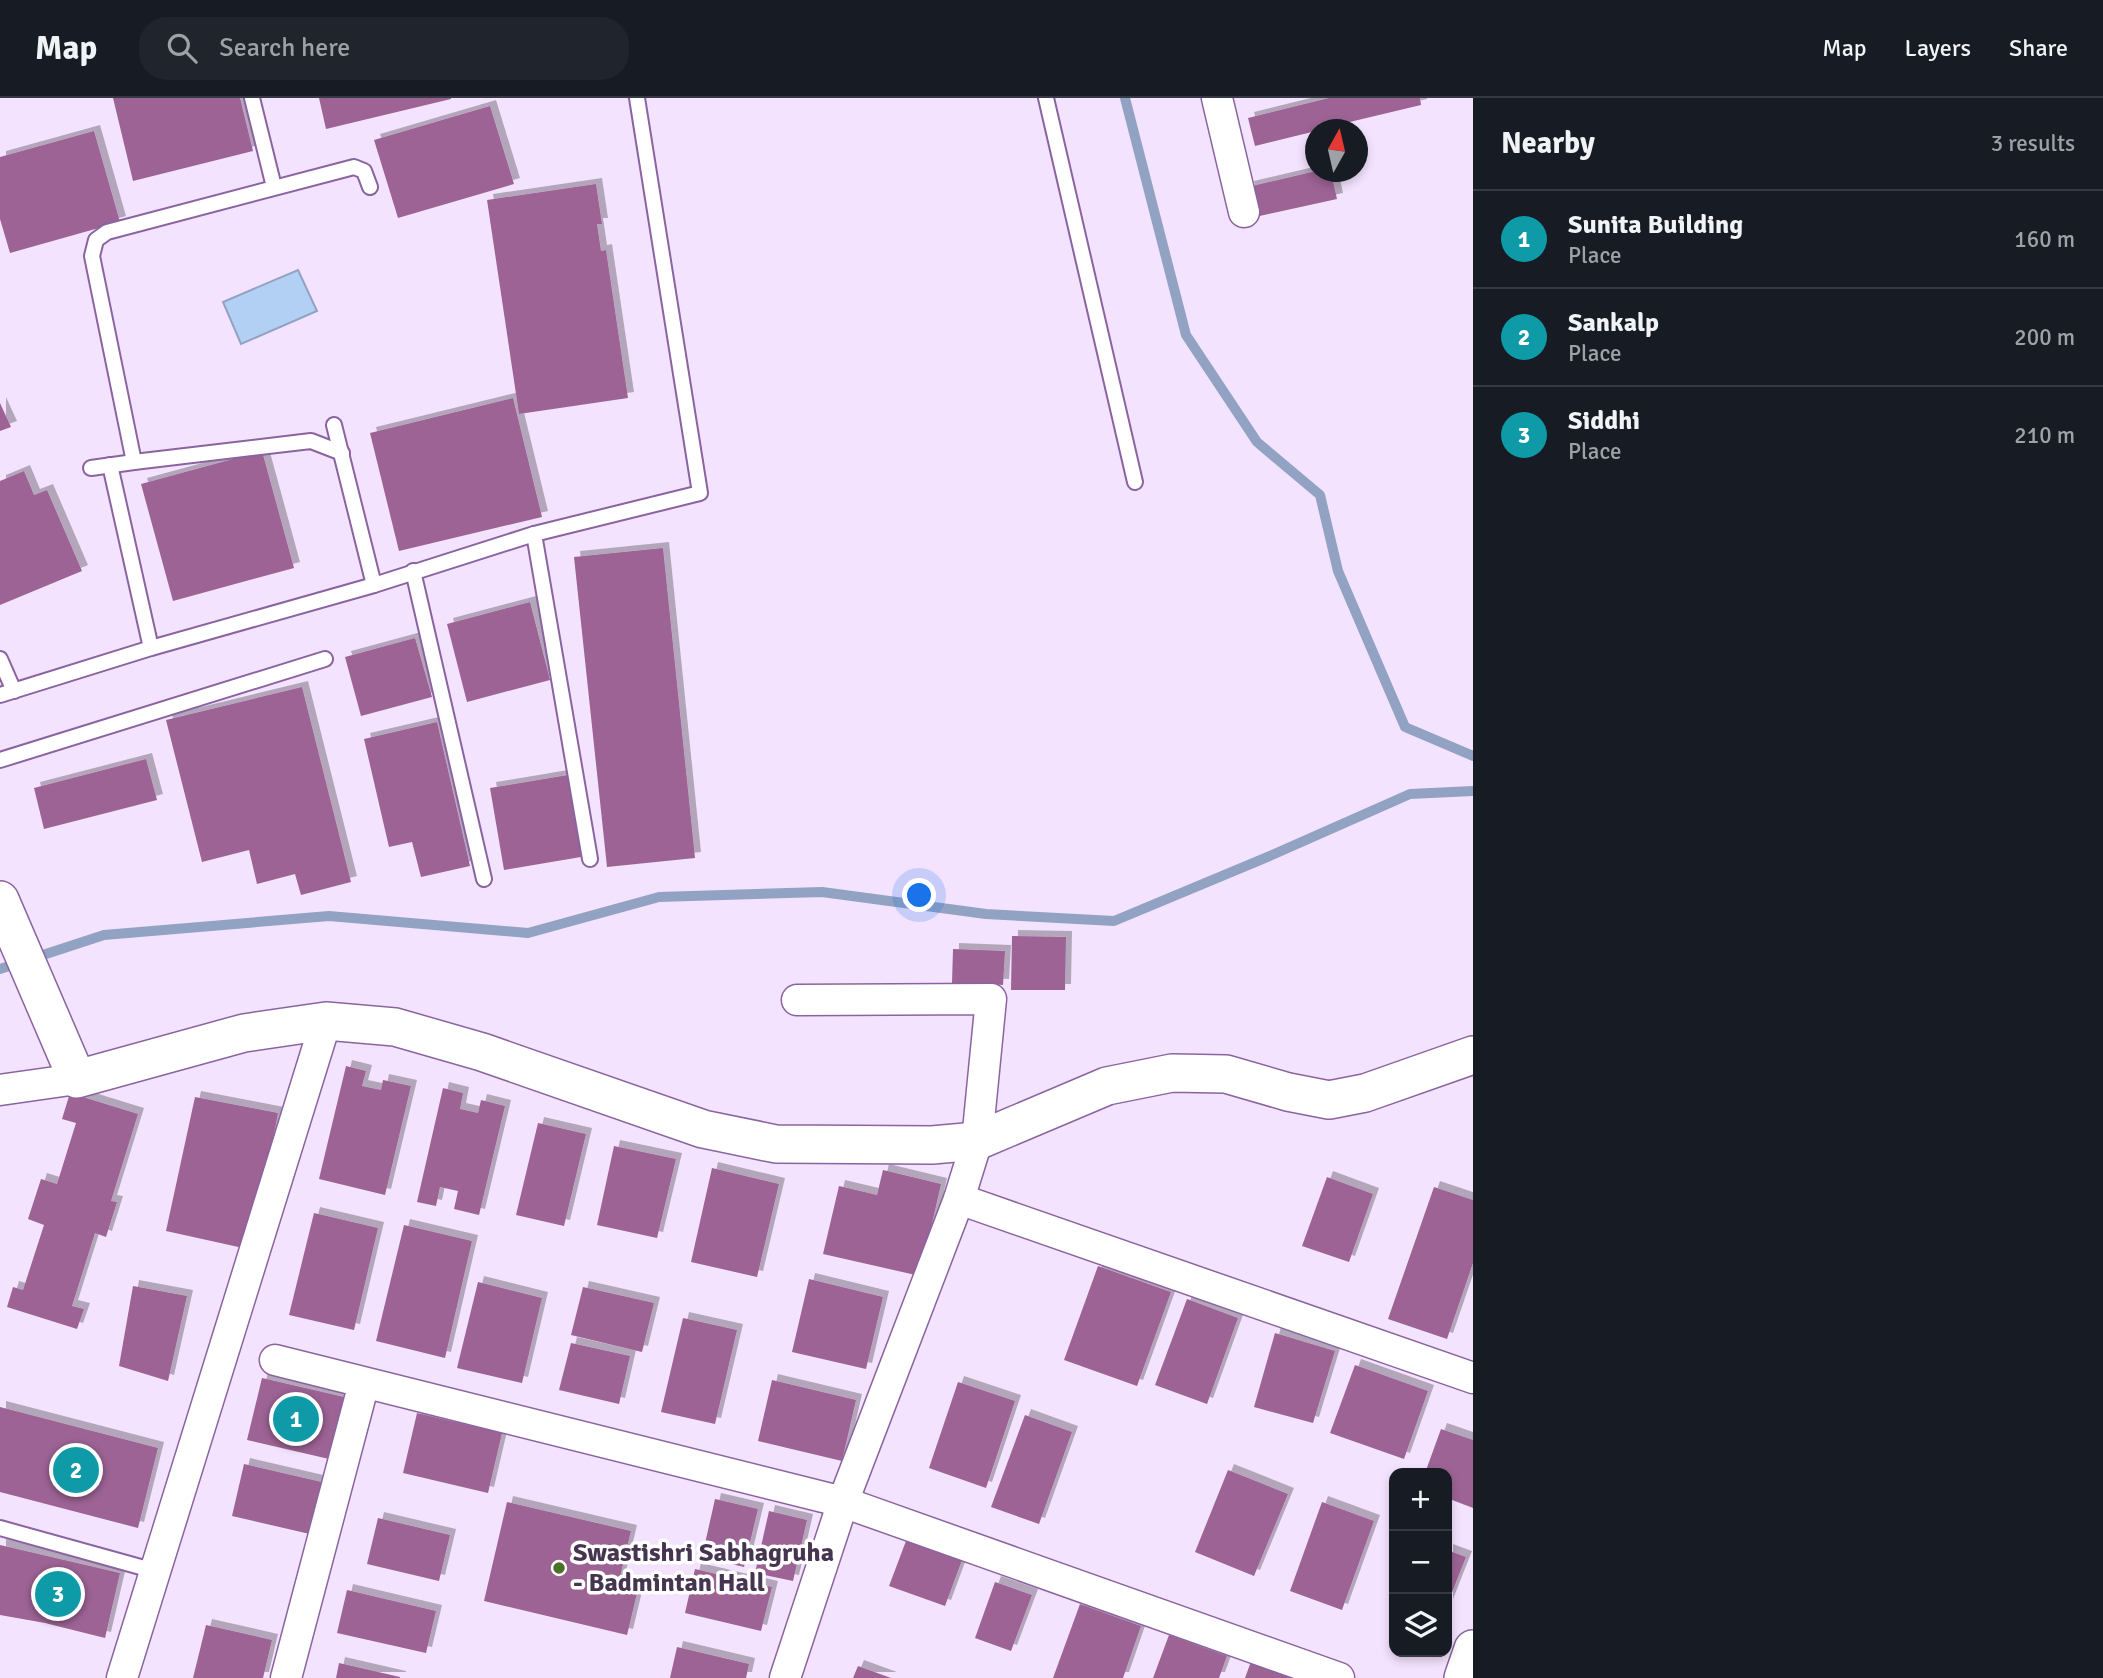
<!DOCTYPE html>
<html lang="en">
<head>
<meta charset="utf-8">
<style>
  body { margin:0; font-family:Signika,sans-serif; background:#20242c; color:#f1f3f6 }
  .controls { position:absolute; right:21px; bottom:21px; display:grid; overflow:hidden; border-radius:14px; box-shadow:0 4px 10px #0003 }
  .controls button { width:63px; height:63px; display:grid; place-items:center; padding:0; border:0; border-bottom:2px solid #363941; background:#171b24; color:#f1f3f6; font:35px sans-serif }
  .compass { position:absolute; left:1305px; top:21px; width:63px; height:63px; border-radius:50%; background:#171b24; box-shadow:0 4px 10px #0003; rotate:8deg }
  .you { position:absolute; left:920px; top:798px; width:24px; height:24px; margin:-18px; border:5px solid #fff; border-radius:50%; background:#1a73e8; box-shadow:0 0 0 10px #1a73e833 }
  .badge { display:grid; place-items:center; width:46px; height:46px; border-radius:50%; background:#db2777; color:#fff; font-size:23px; font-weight:700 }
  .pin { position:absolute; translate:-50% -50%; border:4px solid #fff; box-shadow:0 2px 7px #0006 }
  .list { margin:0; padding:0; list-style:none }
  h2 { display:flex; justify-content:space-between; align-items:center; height:91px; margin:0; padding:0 28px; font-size:30px }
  h2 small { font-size:23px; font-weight:400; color:#9ea1a6 }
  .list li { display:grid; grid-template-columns:46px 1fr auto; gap:21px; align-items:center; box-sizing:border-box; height:98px; padding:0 28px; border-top:2px solid #363941 }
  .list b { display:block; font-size:26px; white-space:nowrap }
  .list p { margin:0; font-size:23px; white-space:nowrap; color:#9ea1a6 }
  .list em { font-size:23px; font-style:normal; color:#9ea1a6 }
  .icon { flex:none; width:38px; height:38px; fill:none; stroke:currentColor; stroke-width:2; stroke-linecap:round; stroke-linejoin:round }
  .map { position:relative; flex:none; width:1473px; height:1580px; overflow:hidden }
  header { display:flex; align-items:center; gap:42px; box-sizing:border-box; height:98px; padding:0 35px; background:#171b24; border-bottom:2px solid #363941 }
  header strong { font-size:33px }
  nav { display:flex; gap:38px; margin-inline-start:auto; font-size:24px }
  .search { width:490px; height:63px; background:#20242c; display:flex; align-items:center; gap:18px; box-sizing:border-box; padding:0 24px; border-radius:28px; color:#9ea1a6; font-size:26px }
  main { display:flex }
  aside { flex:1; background:#171b24 }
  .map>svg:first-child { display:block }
  .water { fill:#b2d0f3; stroke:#92a2c2; stroke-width:2 }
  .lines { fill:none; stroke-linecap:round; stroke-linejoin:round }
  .stream { stroke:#92a2c2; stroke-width:10 }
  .building { fill:#9c6494; filter:url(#shadow) }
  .service-casing { stroke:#8a64a0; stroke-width:18 }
  .minor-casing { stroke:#8a64a0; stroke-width:33 }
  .tertiary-casing { stroke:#8a64a0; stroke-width:40 }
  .service { stroke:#fff; stroke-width:14 }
  .minor { stroke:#fff; stroke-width:30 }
  .tertiary { stroke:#fff; stroke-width:37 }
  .poi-dot { fill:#4b7029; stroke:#fff; stroke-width:2.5 }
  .labels { text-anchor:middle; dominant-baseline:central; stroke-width:7; stroke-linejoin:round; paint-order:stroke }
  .poi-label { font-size:26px; font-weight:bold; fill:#463550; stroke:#fff; text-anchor:start }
</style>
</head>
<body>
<header>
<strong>Map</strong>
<div class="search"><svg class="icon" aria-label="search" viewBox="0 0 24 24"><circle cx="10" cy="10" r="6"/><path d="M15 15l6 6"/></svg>Search here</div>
<nav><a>Map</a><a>Layers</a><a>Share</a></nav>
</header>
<main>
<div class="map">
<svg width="1473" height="1580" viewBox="0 0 1473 1580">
  <defs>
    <filter id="shadow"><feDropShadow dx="6" dy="-6" stdDeviation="0" flood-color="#0004"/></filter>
  </defs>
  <rect width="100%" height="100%" fill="#f4e3fe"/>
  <polygon class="water" points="298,172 317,213 241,246 223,204"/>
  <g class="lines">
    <g class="stream">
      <polyline points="1125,0 1186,237 1257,344 1320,397 1338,473 1405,629 1473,658"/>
      <polyline points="0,871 104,837 329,818 528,835 659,799 822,794 986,816 1114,823 1272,757 1410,696 1473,693"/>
    </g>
  </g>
  <g class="building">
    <polygon points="113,0 240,0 253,53 133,83"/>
    <polygon points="319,0 451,0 451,1 326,31"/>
    <polygon points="1329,0 1420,0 1421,7 1316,32 1316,33 1255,48 1248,20"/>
    <polygon points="490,8 514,86 398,120 374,42"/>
    <polygon points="94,33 120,124 10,155 0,121 0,59"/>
    <polygon points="1316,73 1331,74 1337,101 1255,119 1248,89"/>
    <polygon points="596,86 602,126 597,126 601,153 606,152 628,300 519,316 487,102"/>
    <polygon points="513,300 542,419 399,453 370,335"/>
    <polygon points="0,305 11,329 0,333"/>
    <polygon points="262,353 294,470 173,503 141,386"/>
    <polygon points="24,373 34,397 47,392 82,473 0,507 0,383"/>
    <polygon points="663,450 695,760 607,769 574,459"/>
    <polygon points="530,504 550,582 467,604 447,526"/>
    <polygon points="415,540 432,599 361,618 345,559"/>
    <polygon points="302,589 351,784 301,797 295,776 257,786 249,752 202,764 166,622"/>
    <polygon points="437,624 470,768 421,779 412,744 389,749 364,641"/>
    <polygon points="146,661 157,702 44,731 34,690"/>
    <polygon points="568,677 581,759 504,772 490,690"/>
    <polygon points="1012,838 1066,839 1065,892 1011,892"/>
    <polygon points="953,851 1005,853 1003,887 952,885"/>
    <polygon points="346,968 366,973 362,988 381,992 383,982 411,988 385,1097 319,1081"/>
    <polygon points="443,990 463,995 460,1011 478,1015 481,1002 505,1008 479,1117 454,1111 458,1093 440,1089 436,1108 417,1104"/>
    <polygon points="70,995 138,1016 111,1103 117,1104 106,1139 95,1135 72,1208 84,1211 77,1231 7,1209 13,1189 23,1192 44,1127 28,1121 41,1081 57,1086 76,1025 62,1021"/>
    <polygon points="195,999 278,1015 252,1152 166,1133"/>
    <polygon points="538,1025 586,1036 564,1128 516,1117"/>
    <polygon points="614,1048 676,1061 657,1140 597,1127"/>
    <polygon points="712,1070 779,1086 757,1179 691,1164"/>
    <polygon points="883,1072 941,1086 920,1178 823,1156 839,1088 877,1097"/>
    <polygon points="1327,1079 1373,1096 1349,1164 1302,1148"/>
    <polygon points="1434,1089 1473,1102 1473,1165 1447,1241 1388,1221"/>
    <polygon points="314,1115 378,1130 354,1232 289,1217"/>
    <polygon points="404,1127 472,1143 445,1260 376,1243"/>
    <polygon points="1098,1168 1171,1194 1137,1288 1064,1262"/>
    <polygon points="809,1181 883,1199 866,1271 792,1254"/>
    <polygon points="478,1184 542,1200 522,1285 457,1270"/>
    <polygon points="133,1188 187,1198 168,1283 119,1268"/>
    <polygon points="583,1189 654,1205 642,1254 571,1237"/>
    <polygon points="1187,1201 1238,1220 1207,1306 1155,1287"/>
    <polygon points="683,1220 737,1232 715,1326 661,1314"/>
    <polygon points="1275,1235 1335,1253 1313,1325 1254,1309"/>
    <polygon points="571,1245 630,1258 619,1306 559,1292"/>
    <polygon points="1355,1267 1428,1293 1404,1361 1330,1335"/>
    <polygon points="262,1280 344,1299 329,1361 247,1342"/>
    <polygon points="772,1282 856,1302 842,1363 758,1343"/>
    <polygon points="958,1284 1015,1303 986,1390 929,1370"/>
    <polygon points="0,1309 158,1350 138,1430 0,1394"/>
    <polygon points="417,1315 502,1335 488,1395 403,1375"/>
    <polygon points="1025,1317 1072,1334 1039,1426 991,1409"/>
    <polygon points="1441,1331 1473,1342 1473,1410 1447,1400 1447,1375 1425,1375"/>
    <polygon points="244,1366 326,1385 314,1437 232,1418"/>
    <polygon points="1228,1372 1288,1396 1254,1478 1195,1454"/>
    <polygon points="715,1401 758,1411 744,1469 702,1459"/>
    <polygon points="507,1404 631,1433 619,1483 639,1487 627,1537 484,1503"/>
    <polygon points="1322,1404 1374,1423 1342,1512 1290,1493"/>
    <polygon points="769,1413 807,1422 793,1483 755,1475"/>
    <polygon points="378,1420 450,1437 439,1483 367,1466"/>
    <polygon points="909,1435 965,1454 945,1508 889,1488"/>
    <polygon points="0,1447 120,1475 105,1540 45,1525 0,1517"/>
    <polygon points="1447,1452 1466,1459 1447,1507"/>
    <polygon points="695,1471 772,1489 761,1533 685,1515"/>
    <polygon points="995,1484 1032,1497 1011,1553 975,1540"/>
    <polygon points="347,1492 436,1513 426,1555 337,1535"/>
    <polygon points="1080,1506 1141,1528 1123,1580 1053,1580"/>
    <polygon points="206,1527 272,1542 263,1580 193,1580"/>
    <polygon points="1169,1537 1227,1558 1219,1580 1153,1580"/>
    <polygon points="677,1549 749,1566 746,1580 670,1580"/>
    <polygon points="1253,1558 1314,1580 1245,1580"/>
    <polygon points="339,1565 400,1579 400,1580 336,1580"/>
    <polygon points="858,1568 891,1580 853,1580"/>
  </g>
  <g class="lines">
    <g class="service-casing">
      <g id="service">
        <polyline points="252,0 274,89"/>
        <polyline points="1046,0 1135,384"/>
        <polyline points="334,327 374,487"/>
        <polyline points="342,355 311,343 134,364 92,158 96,142 107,134 354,69 364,73 370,89"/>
        <polyline points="110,367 151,550"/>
        <polyline points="91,370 134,364"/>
        <polyline points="534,436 590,761"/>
        <polyline points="413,473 484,781"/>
        <polyline points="0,561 14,593"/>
        <polyline points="0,597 151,550 374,487 534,436 700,395 637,0"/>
        <polyline points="0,662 325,561"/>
        <polyline points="0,1430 155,1473"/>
      </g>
    </g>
    <g class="minor-casing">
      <g id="minor">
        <polyline points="1217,0 1244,114"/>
        <polyline points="0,992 77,981"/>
        <polyline points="959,1101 1473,1280"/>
        <polyline points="275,1262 843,1404 1339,1580"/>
        <polyline points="122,1580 326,923"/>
        <polyline points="286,1580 364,1285"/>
        <polyline points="785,1580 843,1404 959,1101 977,1043 991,901 797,902"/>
      </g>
    </g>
    <g class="tertiary-casing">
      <g id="tertiary">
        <polyline points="0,802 77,981 244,935 326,923 395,929 482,954 703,1031 776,1046 932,1047 977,1043 1107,988 1172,975 1226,976 1288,994 1329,1002 1365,995 1473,957"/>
        <polyline points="1463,1580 1473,1551"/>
      </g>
    </g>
    <use href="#service" class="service"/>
    <use href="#minor" class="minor"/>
    <use href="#tertiary" class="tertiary"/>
  </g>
  <circle class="poi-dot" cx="559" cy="1470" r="7"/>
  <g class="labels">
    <g class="poi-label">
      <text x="573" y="1455">Swastishri Sabhagruha<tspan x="573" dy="30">- Badmintan Hall</tspan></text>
    </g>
  </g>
</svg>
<div class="controls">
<button>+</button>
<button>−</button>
<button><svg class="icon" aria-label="layers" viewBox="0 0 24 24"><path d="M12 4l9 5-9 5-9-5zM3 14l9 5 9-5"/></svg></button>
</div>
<svg class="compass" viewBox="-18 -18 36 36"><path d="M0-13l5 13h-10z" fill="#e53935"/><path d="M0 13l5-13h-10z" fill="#9ea1a6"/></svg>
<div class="you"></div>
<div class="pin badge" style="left:296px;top:1321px;background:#0f9aa8">1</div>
<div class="pin badge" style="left:76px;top:1372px;background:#0f9aa8">2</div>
<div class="pin badge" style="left:58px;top:1496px;background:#0f9aa8">3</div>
</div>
<aside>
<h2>Nearby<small>3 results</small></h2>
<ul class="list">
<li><span class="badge" style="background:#0f9aa8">1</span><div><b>Sunita Building</b><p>Place</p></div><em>160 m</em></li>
<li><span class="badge" style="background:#0f9aa8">2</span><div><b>Sankalp</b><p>Place</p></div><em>200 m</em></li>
<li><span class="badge" style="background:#0f9aa8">3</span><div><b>Siddhi</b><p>Place</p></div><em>210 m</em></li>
</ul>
</aside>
</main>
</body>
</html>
